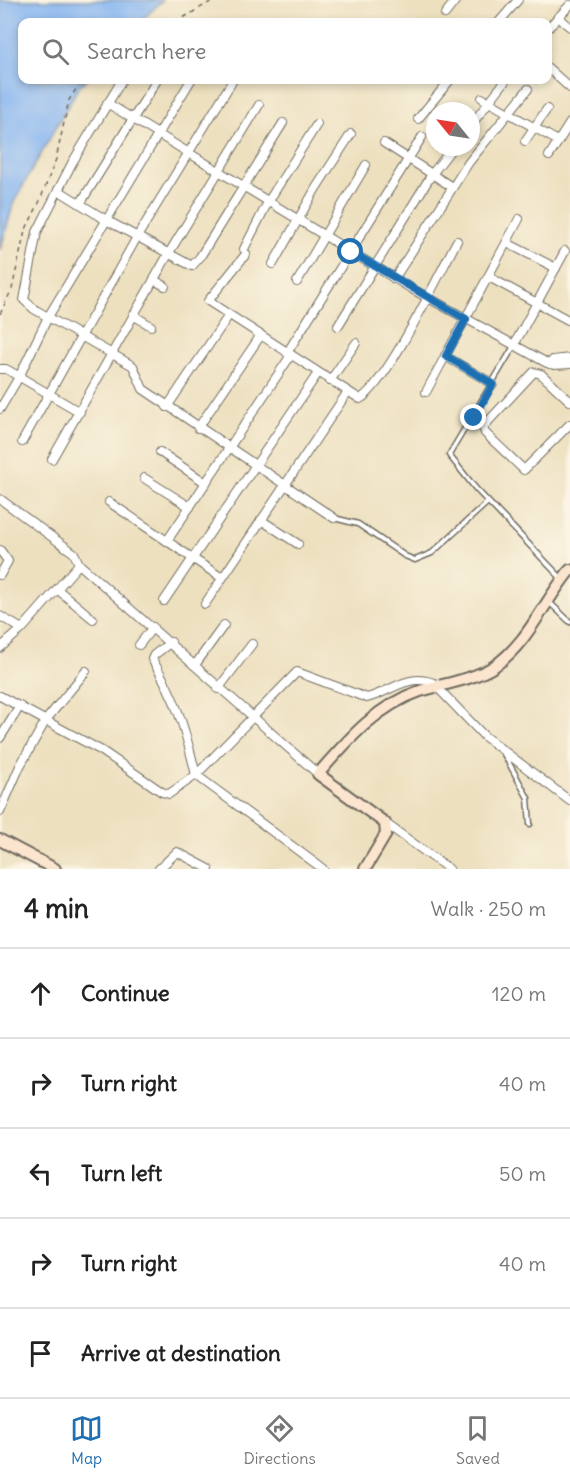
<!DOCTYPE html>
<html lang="en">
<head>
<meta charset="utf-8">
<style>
  body { margin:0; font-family:Delius,sans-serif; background:#f2f2f2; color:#222 }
  .compass { position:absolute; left:426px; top:102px; width:54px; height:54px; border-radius:50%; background:#fff; box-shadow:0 3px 9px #0003; rotate:300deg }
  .stop { position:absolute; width:18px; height:18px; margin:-14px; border:4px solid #1f6fb2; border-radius:50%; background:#fff }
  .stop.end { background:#1f6fb2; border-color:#fff; box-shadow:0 2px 6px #0008 }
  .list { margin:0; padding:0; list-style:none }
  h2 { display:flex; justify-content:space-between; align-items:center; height:78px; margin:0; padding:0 24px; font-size:26px }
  h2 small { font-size:20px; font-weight:400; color:#767676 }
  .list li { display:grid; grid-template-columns:39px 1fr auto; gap:18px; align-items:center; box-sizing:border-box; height:90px; padding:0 24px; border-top:2px solid #e0e0e0 }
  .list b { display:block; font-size:22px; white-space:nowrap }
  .list em { font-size:20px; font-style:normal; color:#767676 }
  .icon { flex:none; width:33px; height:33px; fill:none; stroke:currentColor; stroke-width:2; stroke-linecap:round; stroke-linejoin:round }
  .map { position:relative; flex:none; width:570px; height:869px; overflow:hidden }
  .search { position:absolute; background:#fff; box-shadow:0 3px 9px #0003; left:18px; right:18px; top:18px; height:66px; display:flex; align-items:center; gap:15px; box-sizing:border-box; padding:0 21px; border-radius:12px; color:#767676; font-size:22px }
  .sheet { height:528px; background:#fff }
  nav { display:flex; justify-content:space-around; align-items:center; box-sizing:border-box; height:84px; border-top:2px solid #e0e0e0; background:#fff; font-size:16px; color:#767676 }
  nav a { display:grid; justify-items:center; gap:3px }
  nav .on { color:#1f6fb2 }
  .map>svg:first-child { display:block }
  .water { fill:#86b5f1; stroke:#58708e; stroke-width:1.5 }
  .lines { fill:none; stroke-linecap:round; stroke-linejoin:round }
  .lane-casing { stroke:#6f6a5f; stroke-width:7 }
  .street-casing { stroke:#6f6a5f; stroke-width:10 }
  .secondary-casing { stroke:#6f6a5f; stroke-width:14 }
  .path { stroke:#6f6a5f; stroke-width:1.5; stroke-dasharray:4.5 4.5; stroke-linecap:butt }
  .lane { stroke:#fff; stroke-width:4 }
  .street { stroke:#fff; stroke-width:8 }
  .secondary { stroke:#fce5cf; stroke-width:10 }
  .route { stroke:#1f6fb2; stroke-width:8 }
</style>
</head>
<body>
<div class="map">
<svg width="570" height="869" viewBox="0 0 570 869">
  <rect width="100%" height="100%" fill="#fcf5e5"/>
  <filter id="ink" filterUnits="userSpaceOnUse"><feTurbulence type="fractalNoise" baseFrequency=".0167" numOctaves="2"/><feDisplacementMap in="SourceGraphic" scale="12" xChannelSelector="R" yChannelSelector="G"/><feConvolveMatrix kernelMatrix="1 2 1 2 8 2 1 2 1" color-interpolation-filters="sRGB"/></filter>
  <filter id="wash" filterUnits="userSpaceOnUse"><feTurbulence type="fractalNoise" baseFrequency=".008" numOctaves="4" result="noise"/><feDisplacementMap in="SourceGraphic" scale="24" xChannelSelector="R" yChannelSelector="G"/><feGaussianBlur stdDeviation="1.35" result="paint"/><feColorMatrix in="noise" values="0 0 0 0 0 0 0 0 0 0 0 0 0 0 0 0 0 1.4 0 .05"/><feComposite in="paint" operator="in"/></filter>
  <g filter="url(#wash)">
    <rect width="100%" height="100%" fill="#ede0bf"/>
    <polygon class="water" points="0,0 163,0 140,22 22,22 22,80 86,80 78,88 14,202 0,250"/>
  </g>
  <g filter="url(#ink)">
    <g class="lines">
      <g class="lane-casing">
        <g id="lane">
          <polyline points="514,346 449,455 476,489 562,579"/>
          <polyline points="334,518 358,524 405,556 415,560 432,553 488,502"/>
          <polyline points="549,602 570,622"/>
          <polyline points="504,754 528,798 530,824"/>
        </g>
      </g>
      <g class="street-casing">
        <g id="street">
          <polyline points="445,14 456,0"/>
          <polyline points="558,17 570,27"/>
          <polyline points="499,22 518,0"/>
          <polyline points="548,28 570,5"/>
          <polyline points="548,68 570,88"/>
          <polyline points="122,80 72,163 37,232 24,300 34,309 133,366 143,389 334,518"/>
          <polyline points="482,98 558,141"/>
          <polyline points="107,103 412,289 547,363 554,365 570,364"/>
          <polyline points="418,119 450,80"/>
          <polyline points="471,125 506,80"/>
          <polyline points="525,141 547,109"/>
          <polyline points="384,143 452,187"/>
          <polyline points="549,156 570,123"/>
          <polyline points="58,190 106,220 192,266 200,257 283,123"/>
          <polyline points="80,204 157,80"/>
          <polyline points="507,243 556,268"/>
          <polyline points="244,249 268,202 317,124"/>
          <path d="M246 254 208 301 360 399C387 384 439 274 457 241"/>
          <polyline points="273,264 316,188 351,134"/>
          <polyline points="489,277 570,321"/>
          <polyline points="394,279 469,162 528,89"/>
          <polyline points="154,280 165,286"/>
          <polyline points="297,282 366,165"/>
          <polyline points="133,315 151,326"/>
          <polyline points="338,326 432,174 453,147"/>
          <polyline points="514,345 565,251"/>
          <polyline points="287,353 422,137"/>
          <polyline points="445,356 493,384"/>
          <polyline points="550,364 553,360 570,358"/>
          <polyline points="0,369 6,369 80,412"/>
          <polyline points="330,381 356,343"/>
          <polyline points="426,392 519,219"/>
          <polyline points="570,401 541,374 534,372 483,427 485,433 524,470 570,424"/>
          <polyline points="167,407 229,315"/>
          <polyline points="0,409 19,377 48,317 191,80"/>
          <polyline points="198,428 261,335"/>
          <polyline points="22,442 137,237 233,80"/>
          <polyline points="160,452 206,483"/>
          <polyline points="52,459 169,253 259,105"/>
          <polyline points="144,478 190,507"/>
          <polyline points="0,499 74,553 79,564"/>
          <polyline points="109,502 222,578"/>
          <polyline points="261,520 298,544"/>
          <polyline points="167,541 291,355"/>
          <polyline points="0,550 8,561 0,575"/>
          <polyline points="57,589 93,619"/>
          <polyline points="164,601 318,373"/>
          <polyline points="205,604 347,393"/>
          <polyline points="0,616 22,629"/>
          <path d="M171 642 154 655 152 659C177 700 185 729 196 775L323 869"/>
          <polyline points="139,645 153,627"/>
          <polyline points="0,648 22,629 79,564 318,774"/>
          <polyline points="195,665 224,625"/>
          <polyline points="437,687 484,736 570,801"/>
          <polyline points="218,689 252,644"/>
          <path d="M0 696 102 751 162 792 169 794 196 775 297 672 367 698C396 690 409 670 441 686"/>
          <polyline points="0,738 20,706"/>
          <polyline points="0,812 20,766 46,720 86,671"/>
          <polyline points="385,823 449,869"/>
          <polyline points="159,869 177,852 209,869"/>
        </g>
      </g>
      <g class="secondary-casing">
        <g id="secondary">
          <polyline points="0,840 55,869"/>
          <path d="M365 869 386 834 385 823 318 774C347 741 376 706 420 691 443 684 472 680 493 667 528 644 544 601 570 570"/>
        </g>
      </g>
      <g class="path">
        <polyline points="176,22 214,0"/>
        <polyline points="0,314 12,289 25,231 39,203 56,159 69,100 78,86 91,80"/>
      </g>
      <use href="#lane" class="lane"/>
      <use href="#street" class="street"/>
      <use href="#secondary" class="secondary"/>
    </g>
  </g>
  <g class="lines" filter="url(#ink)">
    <polyline class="route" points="351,252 466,319 446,356 493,384 474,418"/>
  </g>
</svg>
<svg class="compass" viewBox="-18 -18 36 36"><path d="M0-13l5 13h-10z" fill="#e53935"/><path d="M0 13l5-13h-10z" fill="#767676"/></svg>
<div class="stop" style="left:351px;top:252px"></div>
<div class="stop end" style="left:474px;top:418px"></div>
<div class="search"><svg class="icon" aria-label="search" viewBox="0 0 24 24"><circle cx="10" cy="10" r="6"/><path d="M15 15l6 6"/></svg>Search here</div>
</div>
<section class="sheet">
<h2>4 min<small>Walk · 250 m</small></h2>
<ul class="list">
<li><svg class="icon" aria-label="ahead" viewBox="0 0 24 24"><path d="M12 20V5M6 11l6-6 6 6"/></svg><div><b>Continue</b></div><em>120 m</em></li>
<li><svg class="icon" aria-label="right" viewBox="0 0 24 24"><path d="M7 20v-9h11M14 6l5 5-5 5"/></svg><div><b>Turn right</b></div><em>40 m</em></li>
<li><svg class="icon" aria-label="left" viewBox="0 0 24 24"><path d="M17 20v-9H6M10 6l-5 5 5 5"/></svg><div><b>Turn left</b></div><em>50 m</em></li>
<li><svg class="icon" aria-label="right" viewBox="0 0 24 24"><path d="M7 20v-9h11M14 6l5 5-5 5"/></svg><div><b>Turn right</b></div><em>40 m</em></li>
<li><svg class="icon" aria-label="arrive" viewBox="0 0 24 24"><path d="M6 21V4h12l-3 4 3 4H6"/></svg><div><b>Arrive at destination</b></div></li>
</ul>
</section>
<nav>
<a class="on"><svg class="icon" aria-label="map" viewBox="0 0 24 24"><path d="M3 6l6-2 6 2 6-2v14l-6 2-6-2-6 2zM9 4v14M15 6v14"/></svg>Map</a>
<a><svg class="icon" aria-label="directions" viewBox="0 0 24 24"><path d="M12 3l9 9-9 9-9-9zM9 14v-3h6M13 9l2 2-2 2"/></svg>Directions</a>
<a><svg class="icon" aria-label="saved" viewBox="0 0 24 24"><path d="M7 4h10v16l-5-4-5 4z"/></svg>Saved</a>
</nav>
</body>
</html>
